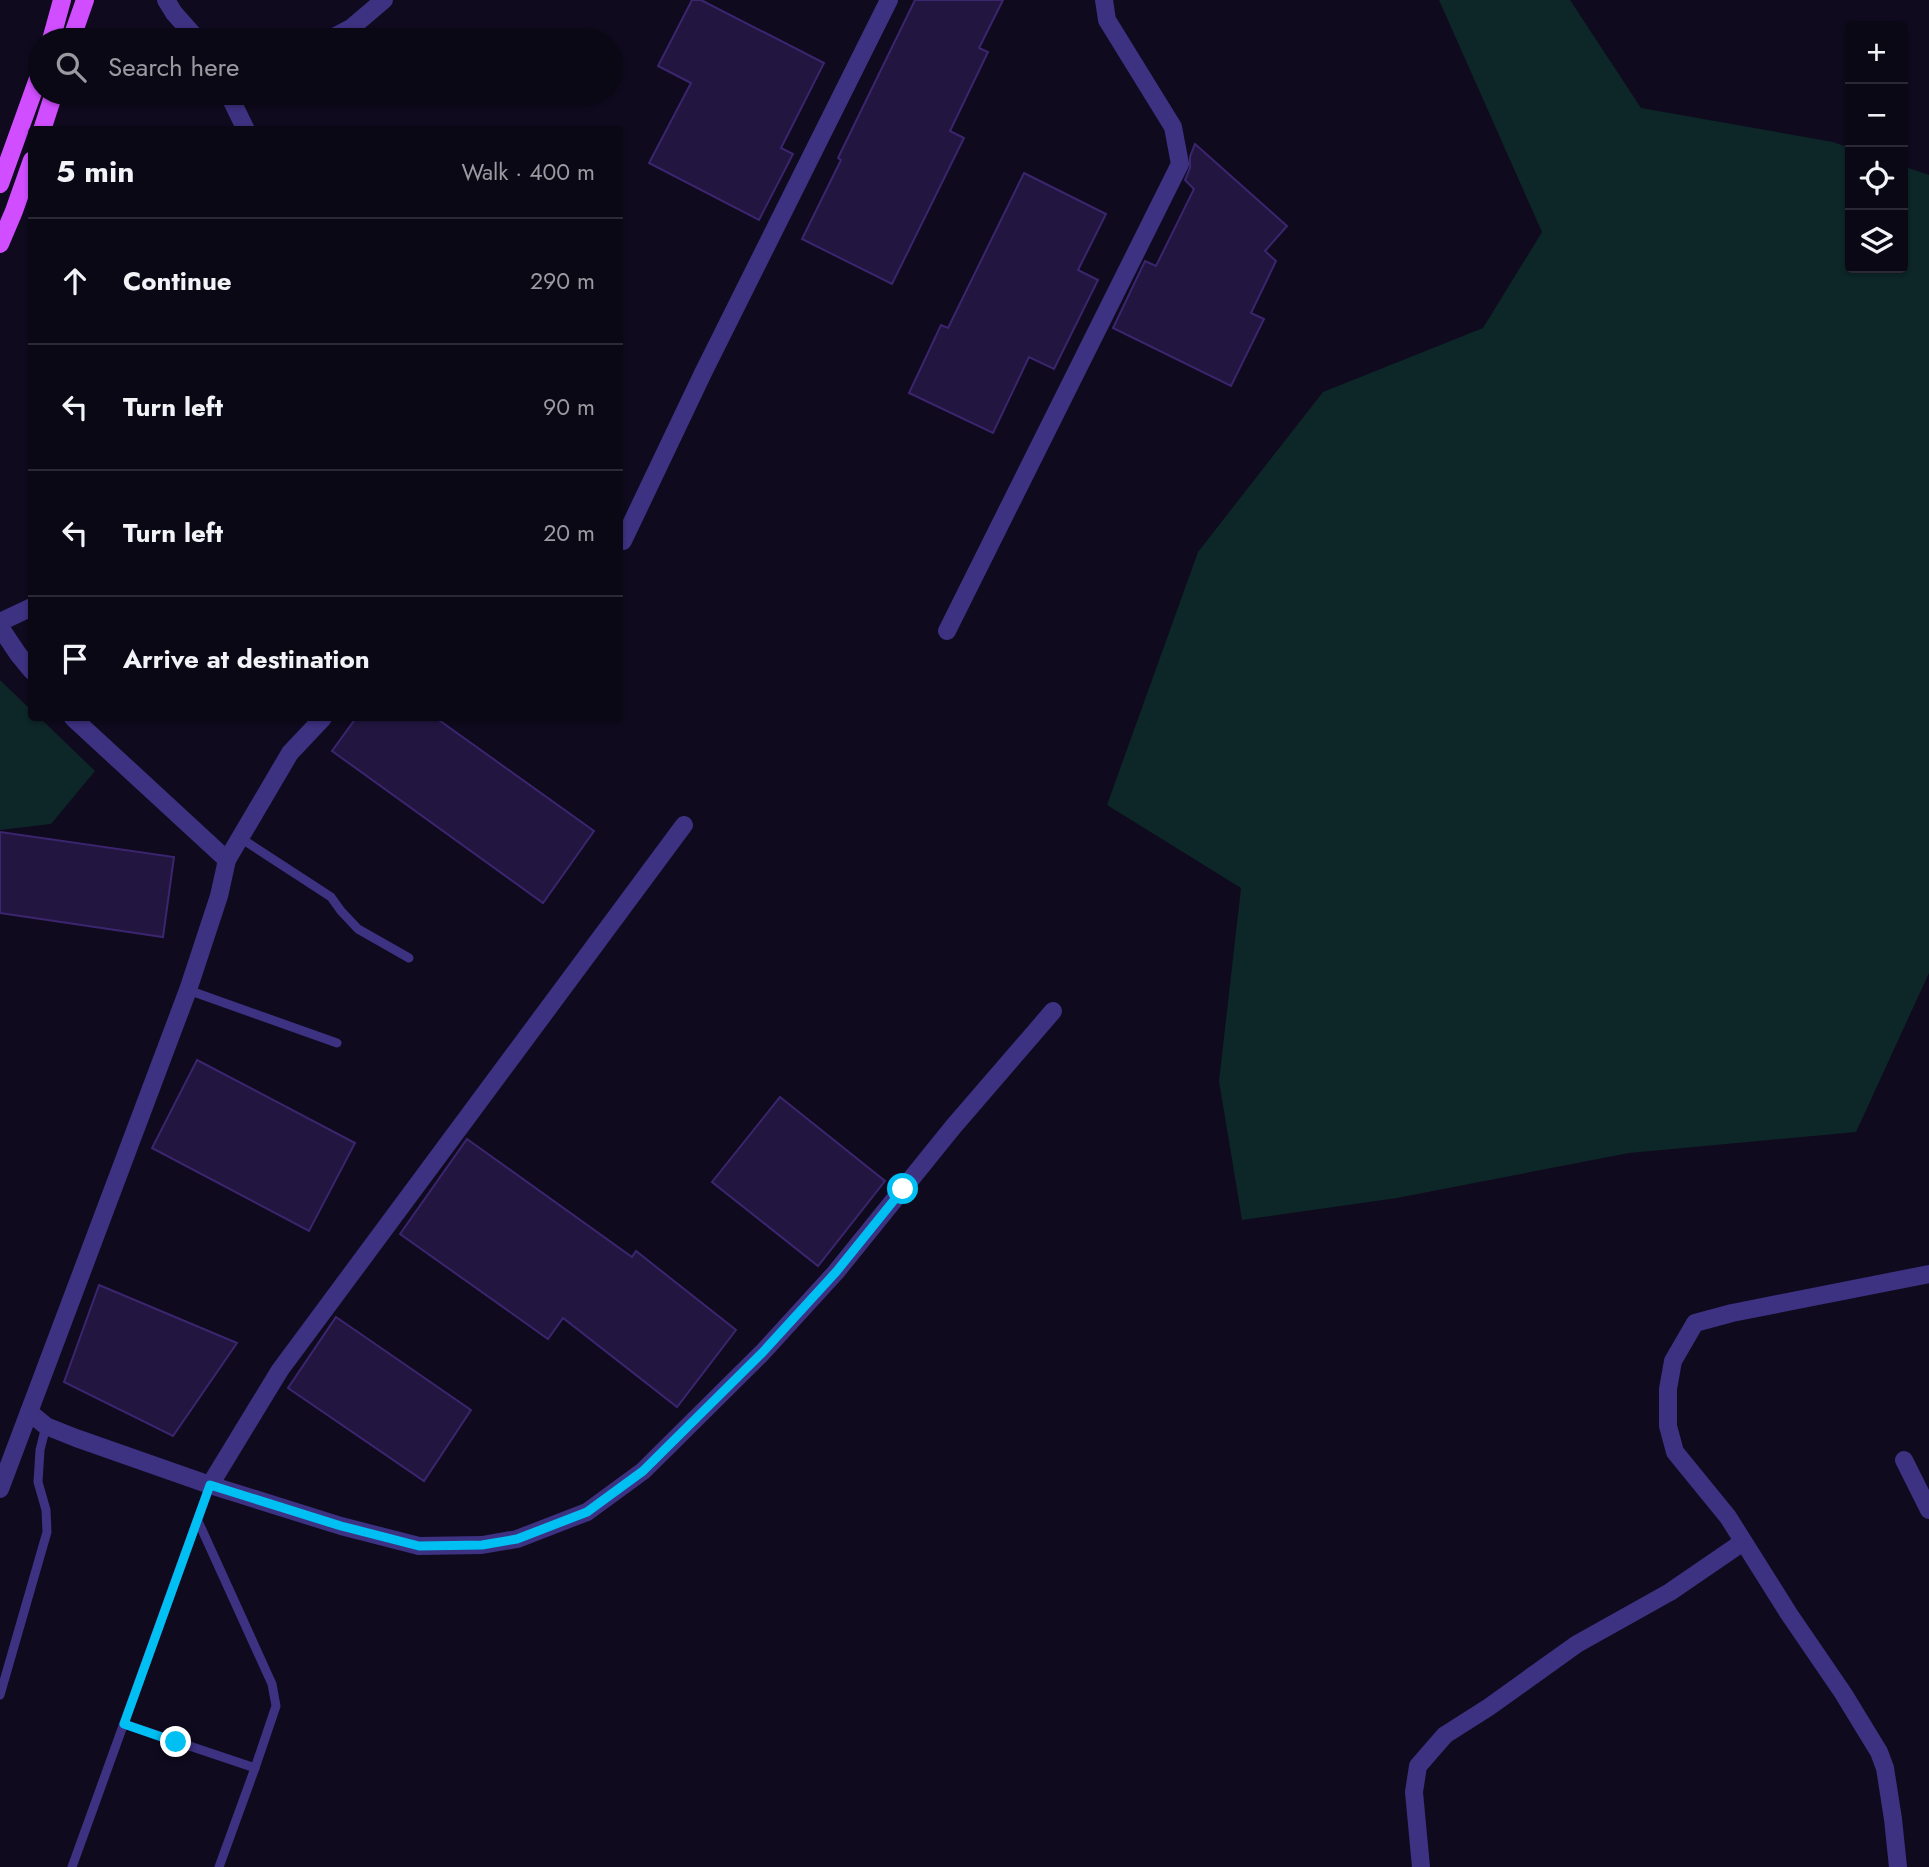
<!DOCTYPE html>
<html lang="en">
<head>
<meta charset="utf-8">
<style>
  body { margin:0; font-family:Jost,sans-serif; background:#14111f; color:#f1f3f6 }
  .controls { position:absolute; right:21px; top:21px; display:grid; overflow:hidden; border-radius:7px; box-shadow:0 2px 5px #0004 }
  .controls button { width:63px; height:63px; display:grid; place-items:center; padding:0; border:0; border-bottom:2px solid #2b2935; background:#0b0816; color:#f1f3f6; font:35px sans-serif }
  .stop { position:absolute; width:21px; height:21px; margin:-16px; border:5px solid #00bff2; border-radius:50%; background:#fff }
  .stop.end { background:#00bff2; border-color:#fff; box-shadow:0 2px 7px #0008 }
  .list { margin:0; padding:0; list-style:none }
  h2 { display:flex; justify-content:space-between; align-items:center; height:91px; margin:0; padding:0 28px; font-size:30px }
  h2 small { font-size:23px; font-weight:400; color:#9a9aa1 }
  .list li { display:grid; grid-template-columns:46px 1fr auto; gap:21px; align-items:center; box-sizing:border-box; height:126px; padding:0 28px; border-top:2px solid #2b2935 }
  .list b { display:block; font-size:26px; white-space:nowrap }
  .list em { font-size:23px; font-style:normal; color:#9a9aa1 }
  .icon { flex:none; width:38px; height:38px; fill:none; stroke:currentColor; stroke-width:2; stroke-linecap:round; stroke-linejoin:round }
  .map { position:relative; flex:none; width:1929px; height:1867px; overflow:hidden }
  .search { position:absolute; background:#0b0816; box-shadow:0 2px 5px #0004; left:28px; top:28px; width:595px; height:77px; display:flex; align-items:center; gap:18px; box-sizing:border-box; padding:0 24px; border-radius:38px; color:#9a9aa1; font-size:26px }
  .panel { position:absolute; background:#0b0816; box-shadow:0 2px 5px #0004; left:28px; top:126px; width:595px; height:595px; border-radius:7px }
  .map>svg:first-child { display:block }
  .green { fill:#0d2628 }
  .building { fill:#221540; stroke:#3b256e; stroke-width:2 }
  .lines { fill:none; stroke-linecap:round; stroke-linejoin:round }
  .lane { stroke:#3d3181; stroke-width:9 }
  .street { stroke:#3d3181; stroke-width:18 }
  .primary { stroke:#d04eff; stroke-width:18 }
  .route { stroke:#00bff2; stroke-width:9 }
</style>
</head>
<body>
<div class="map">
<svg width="1929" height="1867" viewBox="0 0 1929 1867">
  <rect width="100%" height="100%" fill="#0f0a1e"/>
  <g class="green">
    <polygon points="1439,0 1570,0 1641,108 1833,142 1850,148 1850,268 1903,268 1903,166 1929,175 1929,973 1856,1132 1629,1153 1397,1198 1242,1220 1219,1081 1241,888 1107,805 1198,552 1323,392 1483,328 1542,232"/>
    <polygon points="0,680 31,710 32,718 40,718 95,771 51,824 0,830"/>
  </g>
  <g class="building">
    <polygon points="692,0 701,0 824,63 781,148 793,154 759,220 649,163 691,83 658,66"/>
    <polygon points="915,0 1003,0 979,48 988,52 950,131 964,138 892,284 802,239 841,160 838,158"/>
    <polygon points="1195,144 1287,226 1265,251 1276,261 1251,313 1264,319 1231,386 1113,328 1145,261 1156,266 1194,189 1185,180 1190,168 1190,157"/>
    <polygon points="1024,173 1106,214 1078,270 1098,280 1054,369 1029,357 993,433 909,393 941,325 948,328"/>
    <polygon points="356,718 436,718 594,831 543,903 332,751"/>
    <polygon points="0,832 174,857 163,937 0,913"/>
    <polygon points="197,1060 355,1143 309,1231 152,1148"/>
    <polygon points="780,1097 885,1181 818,1266 712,1182"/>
    <polygon points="467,1139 632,1257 636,1251 736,1330 677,1407 563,1318 548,1339 400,1234"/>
    <polygon points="99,1285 237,1343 173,1436 64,1382"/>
    <polygon points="336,1317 471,1410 424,1481 288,1388"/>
  </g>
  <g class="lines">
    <g class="lane">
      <polyline points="239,837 331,897 341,911 358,929 409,958"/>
      <polyline points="188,990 337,1043"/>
      <polyline points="0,1695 47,1532 46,1510 38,1482 40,1450 46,1426"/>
      <polyline points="124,1724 255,1768 276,1706 272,1684 198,1521"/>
      <polyline points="72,1867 210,1485"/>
      <polyline points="219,1867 255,1768"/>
    </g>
    <g class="street">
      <polyline points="166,0 174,13 198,40"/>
      <polyline points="328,40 351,28 384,0"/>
      <polyline points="228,93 246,130"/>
      <polyline points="623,541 703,373 889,0"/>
      <polyline points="0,622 32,607"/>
      <polyline points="0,627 18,654 32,671"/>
      <polyline points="947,631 1180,164 1173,127 1107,20 1104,0"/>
      <polyline points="73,718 227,860"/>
      <polyline points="29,1412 46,1426 76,1438 210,1485 341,1526 419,1546 482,1545 517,1539 587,1512 643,1471 762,1353 836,1272 953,1127 1053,1011"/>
      <polyline points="1904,1460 1929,1510"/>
      <polyline points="210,1485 280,1370 684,825"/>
      <polyline points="0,1489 188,990 219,896 227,860 290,753 323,718"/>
      <polyline points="1421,1867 1414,1792 1418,1766 1445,1735 1489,1707 1577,1644 1670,1592 1743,1542"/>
      <polyline points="1898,1867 1893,1819 1885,1768 1879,1752 1843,1693 1789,1614 1728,1517 1675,1452 1668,1426 1668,1389 1673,1361 1695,1323 1732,1313 1929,1274"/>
    </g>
    <g class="primary">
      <polyline points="51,40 62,0"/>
      <polyline points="71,40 85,0"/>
      <polyline points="42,130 54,93"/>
      <polyline points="0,184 40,73"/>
      <polyline points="0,244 14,211 32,160"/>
    </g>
  </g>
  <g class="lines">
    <polyline class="route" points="176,1742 124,1724 210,1485 341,1526 419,1546 482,1545 517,1539 587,1512 643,1471 762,1353 836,1272 903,1189"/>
  </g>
</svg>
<div class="controls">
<button>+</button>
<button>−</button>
<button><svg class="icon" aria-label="locate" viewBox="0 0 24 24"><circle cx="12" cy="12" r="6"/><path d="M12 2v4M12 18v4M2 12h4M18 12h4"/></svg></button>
<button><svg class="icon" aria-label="layers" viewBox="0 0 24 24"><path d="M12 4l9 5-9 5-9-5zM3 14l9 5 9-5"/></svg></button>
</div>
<div class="stop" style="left:903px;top:1189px"></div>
<div class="stop end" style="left:176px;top:1742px"></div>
<div class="search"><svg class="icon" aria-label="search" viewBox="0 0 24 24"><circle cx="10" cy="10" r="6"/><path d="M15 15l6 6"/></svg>Search here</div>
<section class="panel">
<h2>5 min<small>Walk · 400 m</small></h2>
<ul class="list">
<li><svg class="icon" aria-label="ahead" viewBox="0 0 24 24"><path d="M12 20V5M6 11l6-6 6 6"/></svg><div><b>Continue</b></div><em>290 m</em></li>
<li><svg class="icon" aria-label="left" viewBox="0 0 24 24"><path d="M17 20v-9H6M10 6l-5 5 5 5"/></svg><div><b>Turn left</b></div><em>90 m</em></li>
<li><svg class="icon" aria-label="left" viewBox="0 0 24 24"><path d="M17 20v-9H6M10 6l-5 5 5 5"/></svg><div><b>Turn left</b></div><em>20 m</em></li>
<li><svg class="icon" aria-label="arrive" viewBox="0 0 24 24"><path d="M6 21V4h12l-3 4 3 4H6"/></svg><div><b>Arrive at destination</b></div></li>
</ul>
</section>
</div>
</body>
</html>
